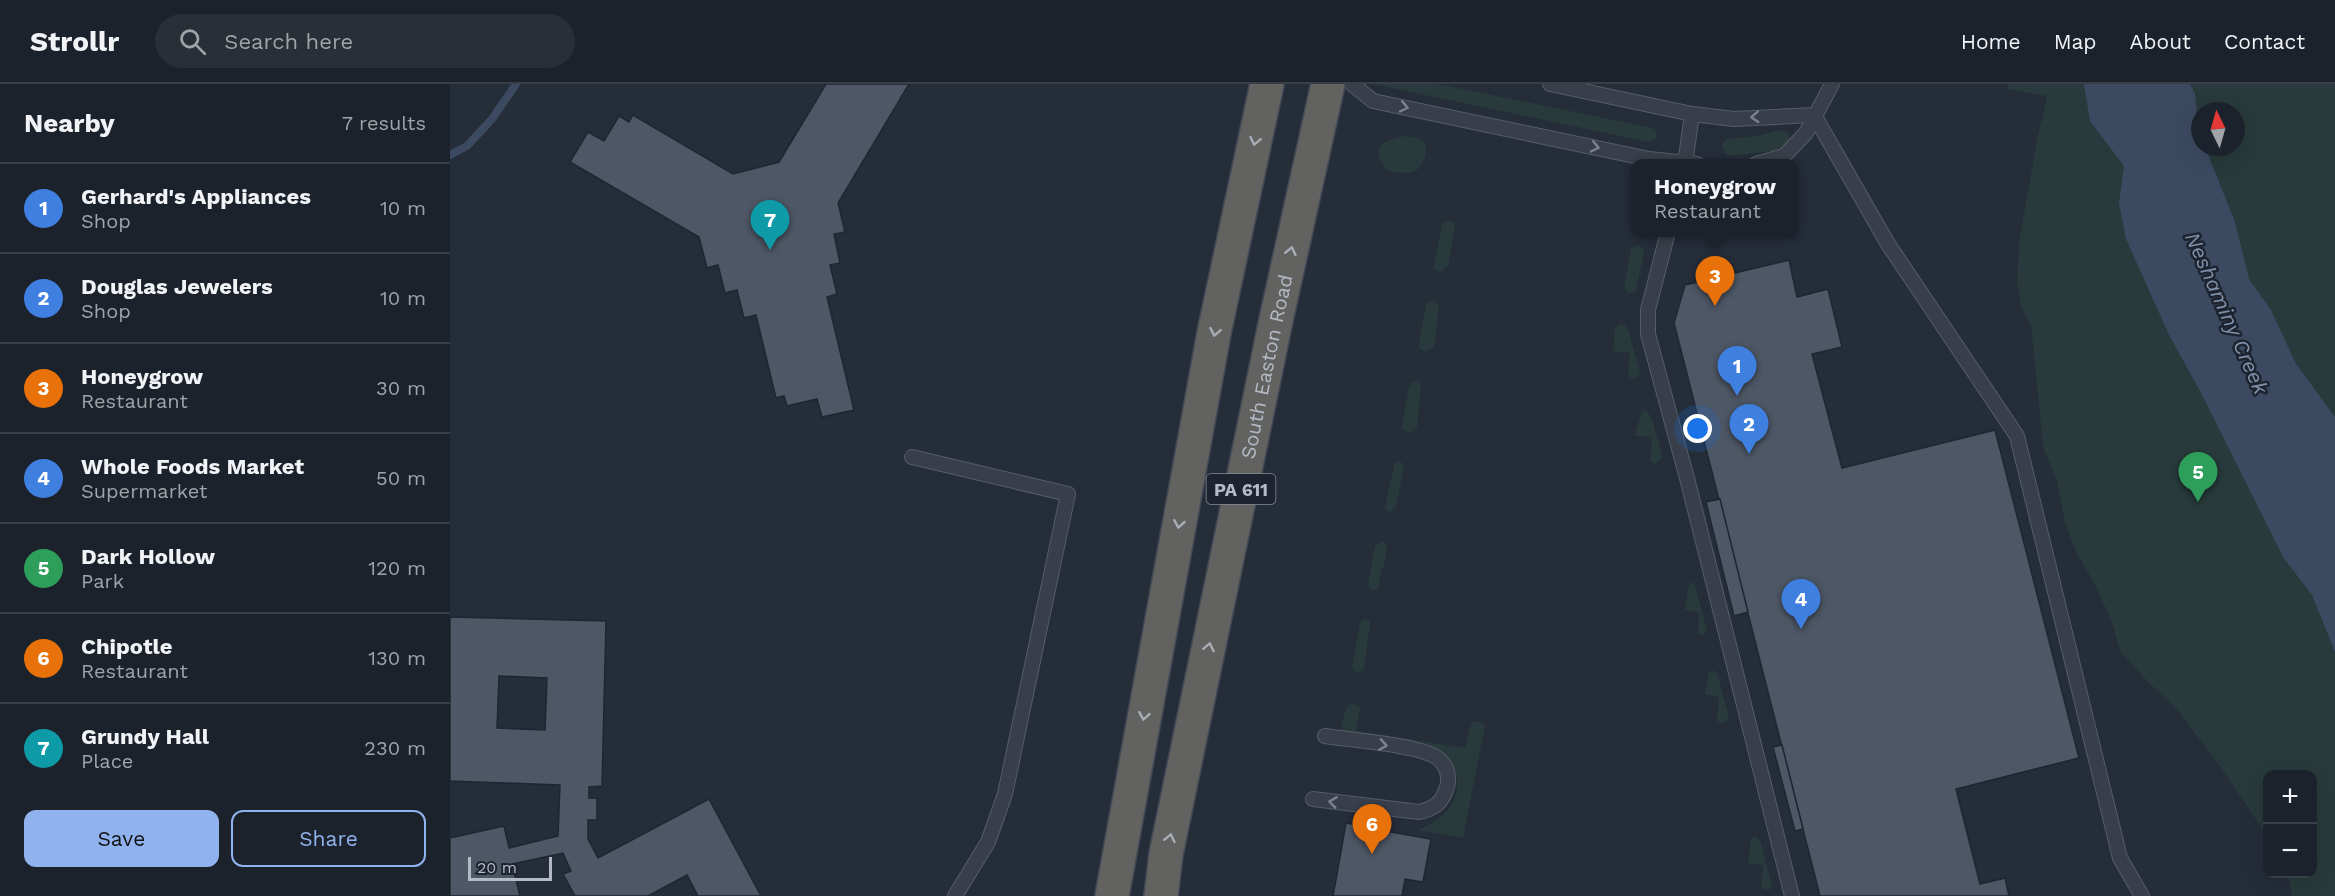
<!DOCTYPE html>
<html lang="en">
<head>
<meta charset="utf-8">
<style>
  body { margin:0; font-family:"Work Sans",sans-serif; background:#292f37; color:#f1f3f6 }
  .controls { position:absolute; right:18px; bottom:18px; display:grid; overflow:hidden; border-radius:12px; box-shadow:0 6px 24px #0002 }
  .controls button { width:54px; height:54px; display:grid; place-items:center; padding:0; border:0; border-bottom:2px solid #3a3f47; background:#1c222b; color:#f1f3f6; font:30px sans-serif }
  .compass { position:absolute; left:1741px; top:18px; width:54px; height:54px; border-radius:50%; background:#1c222b; box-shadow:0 6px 24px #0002; rotate:355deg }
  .scale { position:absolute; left:18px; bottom:15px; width:84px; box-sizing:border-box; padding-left:6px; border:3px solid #b4bac5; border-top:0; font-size:16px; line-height:21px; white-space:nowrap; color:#b4bac5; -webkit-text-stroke:4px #1d242f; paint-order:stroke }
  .you { position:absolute; left:1248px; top:345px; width:21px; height:21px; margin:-15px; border:4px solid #fff; border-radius:50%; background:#1a73e8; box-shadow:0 0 0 9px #1a73e833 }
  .badge { display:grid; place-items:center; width:39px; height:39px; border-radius:50%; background:#90b2ee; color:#fff; font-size:20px; font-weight:700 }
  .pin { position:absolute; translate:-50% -50px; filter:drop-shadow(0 2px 3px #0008) }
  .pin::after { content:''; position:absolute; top:32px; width:21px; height:18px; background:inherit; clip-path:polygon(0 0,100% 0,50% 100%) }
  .popup { position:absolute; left:1181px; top:75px; width:168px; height:78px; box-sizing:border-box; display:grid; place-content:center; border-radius:12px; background:#1c222b; filter:drop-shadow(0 2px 4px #0005); font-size:20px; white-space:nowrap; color:#a0a4a9 }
  .popup b { font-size:22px; color:#f1f3f6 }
  .popup::after { content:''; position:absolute; left:50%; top:100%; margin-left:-12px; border:12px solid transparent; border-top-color:#1c222b }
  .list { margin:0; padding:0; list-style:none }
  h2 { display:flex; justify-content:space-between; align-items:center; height:78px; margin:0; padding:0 24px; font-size:26px }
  h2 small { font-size:20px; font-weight:400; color:#a0a4a9 }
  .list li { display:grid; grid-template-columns:39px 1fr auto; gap:18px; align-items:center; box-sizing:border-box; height:90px; padding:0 24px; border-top:2px solid #3a3f47 }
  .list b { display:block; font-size:22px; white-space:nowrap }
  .list p { margin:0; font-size:20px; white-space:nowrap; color:#a0a4a9 }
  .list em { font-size:20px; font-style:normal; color:#a0a4a9 }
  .actions { display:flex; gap:12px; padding:18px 24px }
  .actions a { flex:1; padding:14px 0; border:2px solid #90b2ee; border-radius:12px; text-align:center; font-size:21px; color:#90b2ee }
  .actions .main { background:#90b2ee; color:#111 }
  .icon { flex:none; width:33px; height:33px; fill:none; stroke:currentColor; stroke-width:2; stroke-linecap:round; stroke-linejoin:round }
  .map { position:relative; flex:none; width:1885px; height:812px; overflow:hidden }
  header { display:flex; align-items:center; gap:36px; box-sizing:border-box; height:84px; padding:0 30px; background:#1c222b; border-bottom:2px solid #3a3f47 }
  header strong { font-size:28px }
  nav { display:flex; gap:33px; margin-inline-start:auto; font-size:21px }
  .search { width:420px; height:54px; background:#292f37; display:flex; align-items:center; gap:15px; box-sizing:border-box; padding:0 21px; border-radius:33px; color:#a0a4a9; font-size:22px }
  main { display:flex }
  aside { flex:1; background:#1c222b }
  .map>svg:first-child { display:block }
  .green { fill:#283a3b; fill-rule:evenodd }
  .water { fill:#3c4a61 }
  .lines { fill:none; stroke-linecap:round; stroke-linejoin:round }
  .stream { stroke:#3c4a61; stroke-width:8 }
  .building { fill:#4e5765; stroke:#1f2631; stroke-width:1.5; fill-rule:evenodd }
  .service-casing { stroke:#565d68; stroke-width:16 }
  .trunk-casing { stroke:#434a55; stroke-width:36 }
  .service { stroke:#383f4a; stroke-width:14 }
  .trunk { stroke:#626260; stroke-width:33 }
  .oneway { stroke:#7c838e }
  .oneway2 { stroke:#a8adb6 }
  .labels { text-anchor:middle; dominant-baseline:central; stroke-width:5; stroke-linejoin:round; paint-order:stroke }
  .shield { fill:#1d242f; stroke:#878d98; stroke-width:1.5 }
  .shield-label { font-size:18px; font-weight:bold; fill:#b4bac5 }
  .street-label { font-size:20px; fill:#b4bac5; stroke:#1d242f }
  .water-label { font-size:21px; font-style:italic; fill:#7e90aa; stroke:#1d242f }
</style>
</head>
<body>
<header>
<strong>Strollr</strong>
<div class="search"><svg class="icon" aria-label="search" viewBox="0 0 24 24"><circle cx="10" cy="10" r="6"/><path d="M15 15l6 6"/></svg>Search here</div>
<nav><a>Home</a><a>Map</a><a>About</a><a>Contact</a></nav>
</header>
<main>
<aside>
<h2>Nearby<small>7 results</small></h2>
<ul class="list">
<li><span class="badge" style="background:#3f7fe0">1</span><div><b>Gerhard's Appliances</b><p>Shop</p></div><em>10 m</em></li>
<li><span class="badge" style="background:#3f7fe0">2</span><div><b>Douglas Jewelers</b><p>Shop</p></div><em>10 m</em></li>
<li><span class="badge" style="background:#e8710a">3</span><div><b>Honeygrow</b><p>Restaurant</p></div><em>30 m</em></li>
<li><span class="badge" style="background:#3f7fe0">4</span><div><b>Whole Foods Market</b><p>Supermarket</p></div><em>50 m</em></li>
<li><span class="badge" style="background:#2e9e5b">5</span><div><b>Dark Hollow</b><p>Park</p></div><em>120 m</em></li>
<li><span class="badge" style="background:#e8710a">6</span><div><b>Chipotle</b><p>Restaurant</p></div><em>130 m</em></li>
<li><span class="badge" style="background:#0f9aa8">7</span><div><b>Grundy Hall</b><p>Place</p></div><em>230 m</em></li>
</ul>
<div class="actions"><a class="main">Save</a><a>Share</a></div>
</aside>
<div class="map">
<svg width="1885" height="812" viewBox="0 0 1885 812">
  <rect width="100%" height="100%" fill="#252d39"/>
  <g class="green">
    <polygon points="923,0 988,0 1203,44 1206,47 1206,55 1199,58"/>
    <path d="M1558 0H1885V812H1842L1838 790H1862V690H1818L1817 752 1770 682 1726 624 1699 599 1670 567 1662 538 1644 499 1626 468 1615 439 1607 397 1593 362 1581 241 1572 224 1567 201 1569 159 1587 56 1597 12 1557 5ZM1750 27H1786V63H1750Z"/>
    <polygon points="1331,46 1339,49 1339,58 1323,67 1278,72 1271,62 1276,55 1308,52"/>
    <path d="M955 52C959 53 966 53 970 55 982 61 974 84 963 88 956 90 946 88 938 87 919 64 930 57 955 52Z"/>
    <polygon points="997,136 1004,139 1005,142 998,182 990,188 984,185 984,181 992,140"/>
    <polygon points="1188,161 1193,164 1194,169 1186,207 1179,210 1174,204 1181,165"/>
    <polygon points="983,216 989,222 984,262 976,268 969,264 969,261 976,220"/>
    <polygon points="1170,240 1175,241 1178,245 1190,288 1186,294 1183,295 1178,292 1180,269 1163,267 1165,244"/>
    <polygon points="963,297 968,297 971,302 967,343 960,349 953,345 952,341 959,302"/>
    <polygon points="1192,327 1197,327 1202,335 1212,373 1211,376 1205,380 1200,377 1202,353 1185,352"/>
    <polygon points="945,378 953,379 954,382 946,423 940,428 936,426 935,422"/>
    <polygon points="931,458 936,459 937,461 934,483 932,484 928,505 921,507 918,500 925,462"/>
    <polygon points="1239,499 1243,499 1245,502 1257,547 1253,552 1248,550 1249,528 1235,526"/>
    <polygon points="914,535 920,537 920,541 914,584 910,588 905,588 902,583 910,539"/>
    <polygon points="1262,586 1267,589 1279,633 1276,638 1270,639 1267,636 1269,612 1255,611 1258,590"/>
    <path d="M902 619 910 624 906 647 1015 664 1021 641 1024 637 1033 639 1035 642 1013 754 969 746C988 737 1003 727 1007 704 1009 690 1003 674 991 667 974 657 913 653 890 649L896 623Z"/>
    <polygon points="1303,753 1306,753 1310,756 1322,802 1319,806 1311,804 1313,781 1298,780 1301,756"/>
  </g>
  <polygon class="water" points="1634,0 1740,0 1745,10 1750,63 1755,63 1785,138 1799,195 1821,226 1846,280 1885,333 1885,568 1862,511 1833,473 1750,307 1720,253 1676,155 1669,119 1674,82 1640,37"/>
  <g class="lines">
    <polyline class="stream" points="0,71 17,62 42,35 66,0"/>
  </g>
  <g class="building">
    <polygon points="376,0 459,0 388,119 395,148 384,150 390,179 380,181 387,210 377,213 404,326 372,333 367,315 337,322 334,312 326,314 306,231 294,234 287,206 275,209 268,181 257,184 249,153 120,78 138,48 154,57 169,32 179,38 183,31 283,90 329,78"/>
    <polygon points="1339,176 1347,213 1378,205 1392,263 1362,270 1392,384 1545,346 1629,674 1506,705 1530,800 1555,794 1559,812 1370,812 1224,239 1235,201"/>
    <polygon points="1270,415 1298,528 1284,532 1256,418"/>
    <path d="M0 533 156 537 152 702 139 703V714H147V736H138V755L148 774 259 715 311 812H248L237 791 198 812H125L113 790 121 787 113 769 62 780 70 812H0V754L54 742 59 764 108 752 110 701 0 697ZM49 592 97 594 95 646 47 644Z"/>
    <polygon points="1332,661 1353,745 1345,747 1323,663"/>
    <polygon points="896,739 913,742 914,739 930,741 930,746 981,755 973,798 955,795 952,812 883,812"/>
  </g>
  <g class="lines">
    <g class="service-casing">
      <g id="service">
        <polyline points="902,0 923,17 1199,75 1247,80"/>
        <polyline points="1100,0 1242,30 1284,35 1364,31"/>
        <polyline points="1364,31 1438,160 1567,352 1670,774 1692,812"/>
        <polyline points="1235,80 1242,30"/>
        <polyline points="1306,80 1334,72 1356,49 1382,0"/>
        <polyline points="1218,148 1198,226 1198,250 1238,398 1342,812"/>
        <polyline points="462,373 618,410 555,710 538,758 505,812"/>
        <path d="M863 715 969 728C983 725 991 720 996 706 1001 694 997 680 986 673 968 661 900 656 875 652"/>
      </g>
    </g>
    <g class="trunk-casing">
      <g id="trunk">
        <polyline points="662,812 764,249 817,0"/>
        <path id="s1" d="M711 812 716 770 826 236 878 0"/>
      </g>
    </g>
    <use href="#service" class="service"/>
    <use href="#trunk" class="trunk"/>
  </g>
  <defs><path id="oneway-chevron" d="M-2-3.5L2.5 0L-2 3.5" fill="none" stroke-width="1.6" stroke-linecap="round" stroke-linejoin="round" transform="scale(1.5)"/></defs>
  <g class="oneway">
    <use href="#oneway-chevron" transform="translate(954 23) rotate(12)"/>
    <use href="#oneway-chevron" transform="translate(1305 33) rotate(177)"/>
    <use href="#oneway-chevron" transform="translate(1145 63) rotate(12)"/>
    <use href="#oneway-chevron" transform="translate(933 661) rotate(9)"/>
    <use href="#oneway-chevron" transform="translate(883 718) rotate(-172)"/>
  </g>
  <g class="oneway2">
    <use href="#oneway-chevron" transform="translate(805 57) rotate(102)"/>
    <use href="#oneway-chevron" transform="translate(841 167) rotate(-77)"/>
    <use href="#oneway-chevron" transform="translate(765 248) rotate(101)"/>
    <use href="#oneway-chevron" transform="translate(729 440) rotate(100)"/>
    <use href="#oneway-chevron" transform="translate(759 563) rotate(-78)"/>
    <use href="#oneway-chevron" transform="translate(694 632) rotate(100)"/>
    <use href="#oneway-chevron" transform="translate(720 754) rotate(-78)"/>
  </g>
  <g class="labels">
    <rect class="shield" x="756.5" y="390" width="69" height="30" rx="4.5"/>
    <g class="shield-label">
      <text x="791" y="405">PA 611</text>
    </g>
    <g class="street-label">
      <text stroke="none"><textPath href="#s1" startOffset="540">South Easton Road</textPath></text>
    </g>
    <g class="water-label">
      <text transform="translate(1777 229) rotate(66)">Neshaminy Creek</text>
    </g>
  </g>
</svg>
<div class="controls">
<button>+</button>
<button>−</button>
</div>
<svg class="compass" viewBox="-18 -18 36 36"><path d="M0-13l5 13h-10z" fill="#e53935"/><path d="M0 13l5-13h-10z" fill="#a0a4a9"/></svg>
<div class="scale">20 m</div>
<div class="you"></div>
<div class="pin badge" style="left:1287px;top:312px;background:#3f7fe0">1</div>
<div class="pin badge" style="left:1299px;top:370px;background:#3f7fe0">2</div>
<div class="pin badge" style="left:1265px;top:222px;background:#e8710a">3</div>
<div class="popup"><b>Honeygrow</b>Restaurant</div>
<div class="pin badge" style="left:1351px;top:545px;background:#3f7fe0">4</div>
<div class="pin badge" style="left:1748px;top:418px;background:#2e9e5b">5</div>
<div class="pin badge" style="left:922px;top:770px;background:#e8710a">6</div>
<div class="pin badge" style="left:320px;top:166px;background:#0f9aa8">7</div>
</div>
</main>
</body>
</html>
